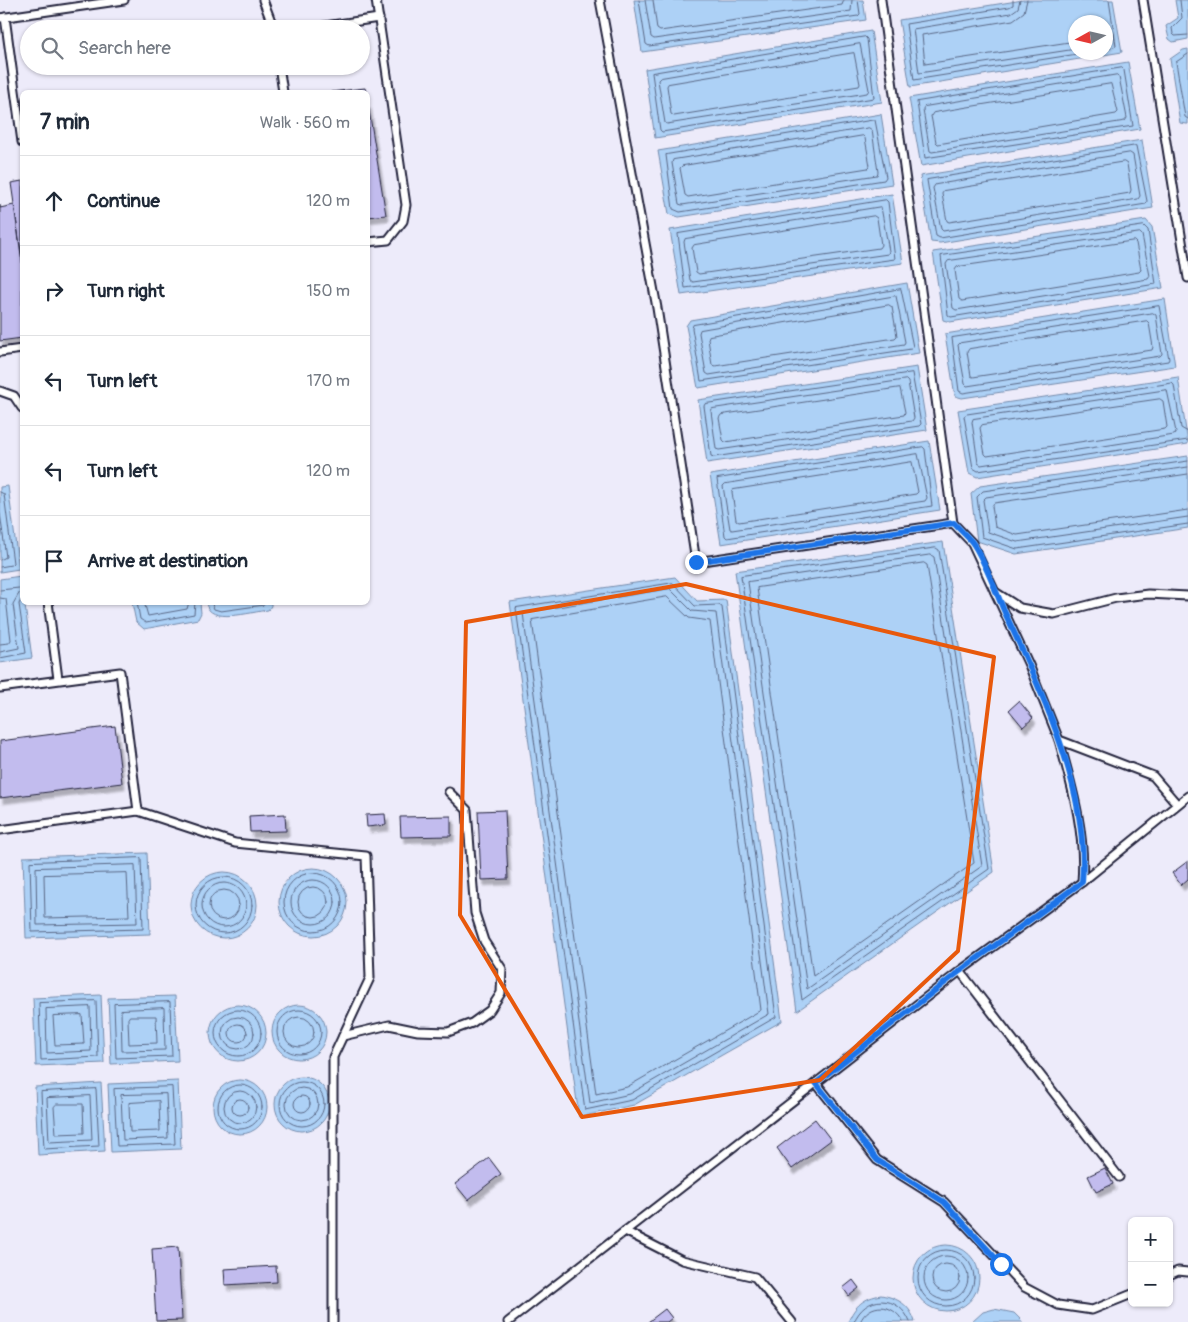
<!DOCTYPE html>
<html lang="en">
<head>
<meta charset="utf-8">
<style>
  body { margin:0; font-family:Pangolin,sans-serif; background:#f6f6f7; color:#1f2937 }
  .controls { position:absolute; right:15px; bottom:15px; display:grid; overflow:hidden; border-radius:8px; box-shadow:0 1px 4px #0004 }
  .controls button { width:45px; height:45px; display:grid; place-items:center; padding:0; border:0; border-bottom:1px solid #e0e1e3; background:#fff; color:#1f2937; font:25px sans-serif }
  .compass { position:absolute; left:1068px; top:15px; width:45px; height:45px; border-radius:50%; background:#fff; box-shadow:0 1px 4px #0004; rotate:262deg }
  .stop { position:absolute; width:15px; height:15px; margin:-11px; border:4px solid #1a73e8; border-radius:50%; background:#fff }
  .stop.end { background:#1a73e8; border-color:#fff; box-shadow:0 1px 5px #0008 }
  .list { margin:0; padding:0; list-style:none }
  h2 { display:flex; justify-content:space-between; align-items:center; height:65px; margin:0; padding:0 20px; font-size:21px }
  h2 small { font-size:16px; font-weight:400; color:#747a83 }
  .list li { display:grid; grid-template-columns:32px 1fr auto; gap:15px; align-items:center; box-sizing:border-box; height:90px; padding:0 20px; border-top:1px solid #e0e1e3 }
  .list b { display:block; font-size:19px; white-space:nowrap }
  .list em { font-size:16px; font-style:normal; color:#747a83 }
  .icon { flex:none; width:28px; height:28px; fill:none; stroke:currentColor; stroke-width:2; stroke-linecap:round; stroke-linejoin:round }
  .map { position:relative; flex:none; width:1188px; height:1322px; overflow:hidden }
  .search { position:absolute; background:#fff; box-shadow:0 1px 4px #0004; left:20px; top:20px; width:350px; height:55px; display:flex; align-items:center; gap:12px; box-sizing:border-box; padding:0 18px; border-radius:28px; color:#747a83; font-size:19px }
  .panel { position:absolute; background:#fff; box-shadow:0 1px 4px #0004; left:20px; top:90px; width:350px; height:515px; border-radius:8px }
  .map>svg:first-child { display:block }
  .water { fill:#add1f6; stroke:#758bab; fill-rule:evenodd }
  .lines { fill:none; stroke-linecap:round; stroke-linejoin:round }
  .shore { stroke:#5a6886; stroke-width:1 }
  .building { fill:#c2bcee; stroke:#22223b; filter:url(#shadow) }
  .service-casing { stroke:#22223b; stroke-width:11 }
  .service { stroke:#fff; stroke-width:7 }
  .route { stroke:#1a73e8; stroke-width:6 }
  .marked { fill:none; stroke:#e8590c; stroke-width:4; stroke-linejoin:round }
</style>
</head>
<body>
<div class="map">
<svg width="1188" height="1322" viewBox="0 0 1188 1322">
  <defs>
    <filter id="shadow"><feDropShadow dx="3" dy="5.5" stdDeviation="1" flood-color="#0004"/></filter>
  </defs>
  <rect width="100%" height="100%" fill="#edebfa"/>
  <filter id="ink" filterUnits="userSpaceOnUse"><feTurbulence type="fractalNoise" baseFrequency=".02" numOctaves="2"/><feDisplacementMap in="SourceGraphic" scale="10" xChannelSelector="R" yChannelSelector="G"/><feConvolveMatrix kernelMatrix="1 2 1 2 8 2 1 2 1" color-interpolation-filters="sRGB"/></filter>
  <g filter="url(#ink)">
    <g class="water">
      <polygon points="634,0 863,0 866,20 642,52"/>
      <path d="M1023 0H1113L1122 52 910 87 899 20ZM1106 22V52H1076V22Z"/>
      <polygon points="1175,0 1188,0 1188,39 1173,42 1169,39 1166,26 1178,18"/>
      <polygon points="871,31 882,102 655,138 645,69"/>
      <polygon points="1188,49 1188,124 1187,124 1180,123 1170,59 1183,50"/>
      <polygon points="1128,62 1140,129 921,166 909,98"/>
      <polygon points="881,114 892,184 679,217 669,214 658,151"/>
      <polygon points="1142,140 1153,208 940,243 931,242 920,176"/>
      <polygon points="892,194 903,263 681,295 670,230"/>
      <polygon points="1146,220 1152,227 1163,288 950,322 943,320 933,252"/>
      <polygon points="907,283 919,353 698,388 686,326 690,320"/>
      <polygon points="1165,299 1175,366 962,398 955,396 945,334"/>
      <polygon points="917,367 927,430 707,463 698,400"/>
      <polygon points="1178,377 1188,444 977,477 969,473 958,410"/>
      <polygon points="929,441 940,510 721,544 710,475"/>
      <polygon points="1188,456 1188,528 1016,554 977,541 971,494 980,486"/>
      <polygon points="8,486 19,569 0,572 0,487"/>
      <polygon points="943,542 994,872 797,1011 735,571"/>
      <polygon points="21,576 32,658 0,663 0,579"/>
      <polygon points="675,577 697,601 726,600 782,1021 634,1105 579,1117 510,602"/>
      <polygon points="132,603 200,603 201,613 198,619 144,629 136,622"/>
      <path d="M206 603H271V606L268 610C251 612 209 625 206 603Z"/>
      <polygon points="147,853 150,934 26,938 23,857"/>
      <circle cx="313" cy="902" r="34"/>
      <circle cx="224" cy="905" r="33"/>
      <polygon points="101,995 104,1063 36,1066 33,998"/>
      <polygon points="175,996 178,1061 111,1064 108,998"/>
      <circle cx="299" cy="1032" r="27"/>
      <circle cx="238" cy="1033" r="28"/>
      <circle cx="302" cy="1104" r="27"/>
      <circle cx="240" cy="1107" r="27"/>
      <polygon points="178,1081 181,1149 111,1152 108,1084"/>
      <polygon points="101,1083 105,1151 38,1155 35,1087"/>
      <circle cx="946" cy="1278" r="33"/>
      <path d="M881 1295C898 1298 910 1305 915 1322H848C855 1305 864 1298 881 1295Z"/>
      <polygon points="994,1309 1014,1313 1023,1322 972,1322 983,1312"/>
    </g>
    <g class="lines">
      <g class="shore">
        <polyline points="639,0 646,44 649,46 858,16 860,14 858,0"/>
        <polyline points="645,0 651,37 654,39 851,11 852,0"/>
        <polyline points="653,0 657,29 660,31 842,5 844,0"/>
        <polyline points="1013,0 1013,5 1009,7 906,24 914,80 1090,52"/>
        <polyline points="1020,0 1018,8 1011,13 913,29 919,73 1076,49"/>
        <polyline points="1027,0 1024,12 1013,20 922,35 925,64 1076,41"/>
        <polyline points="1180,0 1182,18 1172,28 1173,34 1175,36 1188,35"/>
        <polygon points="865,37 867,39 874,98 662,132 660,130 652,73"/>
        <polygon points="860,44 869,90 867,93 667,124 665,123 658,80 660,78"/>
        <polyline points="1106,50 1116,46 1109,0"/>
        <polygon points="854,53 860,84 859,86 674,116 671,114 667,86 668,84"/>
        <polyline points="1188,54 1176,62 1185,117 1188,119"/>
        <polygon points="1122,68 1124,70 1133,126 925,158 917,102"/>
        <polygon points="1117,75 1119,77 1127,118 1125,121 932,152 930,151 923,110 924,107"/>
        <polygon points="1111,84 1118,112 1116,114 938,144 936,142 931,116 933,113"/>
        <polygon points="875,120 886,177 884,180 680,212 673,209 666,155"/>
        <polygon points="869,128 872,130 878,172 877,175 682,205 679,204 672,163 673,160"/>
        <polygon points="863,136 865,138 870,166 868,168 688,197 685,195 680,168 682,166"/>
        <polygon points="1136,146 1147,201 1146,204 940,238 936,236 927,180"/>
        <polygon points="1130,153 1133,155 1140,196 1138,199 943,231 941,229 933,188 935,185"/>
        <polygon points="1124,162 1127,164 1131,190 1130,193 949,222 947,221 942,194 943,191"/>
        <polygon points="886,200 888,202 895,259 685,288 678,234"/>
        <polygon points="881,207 889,251 888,254 693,282 690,280 684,242 685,239"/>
        <polygon points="874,216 877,218 881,245 879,248 699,274 696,272 692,248 694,245"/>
        <polygon points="1144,226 1148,230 1156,284 951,317 948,315 941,256"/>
        <polygon points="1140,233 1142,235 1150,276 1148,279 956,310 953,308 946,264 948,261"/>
        <polygon points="1134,241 1136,243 1141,270 1139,272 962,301 959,299 955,270 957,267"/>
        <polygon points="901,289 913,347 911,349 701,381 692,328 693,325"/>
        <polygon points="896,296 905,342 904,344 709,375 706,373 699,333 700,330"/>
        <polygon points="889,305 892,307 897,336 895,338 715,366 712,365 708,339 709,336"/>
        <polygon points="1159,306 1169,359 1168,361 963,393 959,391 952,338"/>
        <polygon points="1153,313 1156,315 1162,354 1160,356 967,386 965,384 958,345 960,343"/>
        <polygon points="1147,321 1149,323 1153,347 1152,350 973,377 971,376 967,352 969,349"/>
        <polygon points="912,373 921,424 919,426 714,457 711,456 704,406 705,404"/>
        <polygon points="906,380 908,382 914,418 912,421 719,450 716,449 711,411 712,409"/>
        <polygon points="900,388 905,412 904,415 725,442 723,440 719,418 721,415"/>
        <polygon points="1167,390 1176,432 1174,435 981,465 978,463 972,422 973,419"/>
        <polygon points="1160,399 1163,401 1167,427 1165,429 987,456 985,454 980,428 982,425"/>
        <polyline points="1188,432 1181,428 1174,385 1172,383 967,414 964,416 973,468 978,471 1188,440"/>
        <polygon points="923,447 925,449 932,506 727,538 725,536 717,479"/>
        <polygon points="918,454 927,498 925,501 732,530 730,529 723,486 725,484"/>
        <polyline points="1188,461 983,491 977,497 982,537 1017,549 1188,524"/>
        <polygon points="912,462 918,492 916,494 739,522 736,520 732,492 733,490"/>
        <polyline points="1188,467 986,497 983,500 988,532 1017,542 1188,517"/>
        <polyline points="1188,474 994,503 992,506 995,527 1017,535 1188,510"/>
        <polyline points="0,492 4,494 13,563 11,565 0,567"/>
        <polyline points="0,513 6,557 0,560"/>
        <polygon points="936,548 939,550 989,869 802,1000 741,576"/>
        <polygon points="931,555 934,557 982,866 807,989 748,582"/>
        <polygon points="924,563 927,565 974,863 813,976 757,588"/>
        <polygon points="673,583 695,606 719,605 722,607 776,1017 632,1100 585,1110 516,608"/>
        <polygon points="670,589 692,611 716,613 769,1014 630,1094 590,1103 523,613"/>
        <polyline points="0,590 19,588 21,590 13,604 19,648 0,652"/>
        <polygon points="667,597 689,618 710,621 761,1010 627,1087 596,1094 532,620"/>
        <polyline points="0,598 6,599 11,640 9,643 0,644"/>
        <polyline points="137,602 140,619 146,623 194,614 195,602"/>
        <polyline points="144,602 148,616 187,609 189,602"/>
        <polyline points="211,602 214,609 221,611 264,605 266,602"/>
        <polyline points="0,658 26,653 19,604 22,598"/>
        <polygon points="141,858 143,929 32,932 30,862"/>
        <polygon points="135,865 137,923 37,925 36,868"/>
        <polygon points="127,873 129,916 45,918 44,875"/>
        <circle cx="313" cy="902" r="29"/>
        <circle cx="224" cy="905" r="28"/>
        <circle cx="313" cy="902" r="22"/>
        <circle cx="224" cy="905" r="22"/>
        <circle cx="313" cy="902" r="15"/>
        <circle cx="224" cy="905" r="15"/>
        <polygon points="96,1001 98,1057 41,1060 39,1003"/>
        <polygon points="170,1002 172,1056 116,1058 114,1004"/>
        <polygon points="90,1007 91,1051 47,1053 46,1009"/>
        <polygon points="164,1008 165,1050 122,1051 121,1010"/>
        <circle cx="299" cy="1032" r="22"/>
        <circle cx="238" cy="1033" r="23"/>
        <polygon points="82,1015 84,1044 55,1045 53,1016"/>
        <polygon points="130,1016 156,1016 157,1043 129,1044 128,1019"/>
        <circle cx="299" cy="1032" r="15"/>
        <circle cx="238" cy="1033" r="16"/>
        <circle cx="238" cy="1033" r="9"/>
        <circle cx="302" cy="1104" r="22"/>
        <circle cx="240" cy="1107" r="22"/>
        <polygon points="172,1087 175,1144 117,1146 114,1089"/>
        <circle cx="302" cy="1104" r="16"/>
        <polygon points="96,1089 99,1146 44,1149 41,1092"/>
        <circle cx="240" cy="1107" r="16"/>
        <polygon points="166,1094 168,1138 123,1140 121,1095"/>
        <circle cx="302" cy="1104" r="8"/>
        <polygon points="90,1096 92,1140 49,1142 47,1098"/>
        <circle cx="240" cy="1107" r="8"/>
        <polygon points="159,1101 160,1131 130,1132 129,1103"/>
        <polygon points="57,1104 83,1104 84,1133 56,1134 54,1107"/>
        <circle cx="946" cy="1278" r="28"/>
        <circle cx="946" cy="1278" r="22"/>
        <circle cx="946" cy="1278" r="14"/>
        <path d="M854 1322C865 1294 899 1294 910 1322"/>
        <path d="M860 1322C869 1301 894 1303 903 1322"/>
      </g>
    </g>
    <g class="building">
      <polygon points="365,88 366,92 331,92"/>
      <polygon points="368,104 386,215 368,217"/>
      <polygon points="22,181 22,259 11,183"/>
      <polygon points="0,205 0,208 14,205 22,262 22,338 0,341"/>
      <polygon points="1019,701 1033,718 1023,727 1009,710"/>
      <polygon points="115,726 122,783 0,798 0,741"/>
      <polygon points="505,810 508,879 481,880 478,811"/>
      <polygon points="285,814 286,831 250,832 249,816"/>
      <polygon points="385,814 386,825 367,827 366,815"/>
      <polygon points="451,816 451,836 401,837 400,817"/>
      <polygon points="1188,861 1188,879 1181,885 1172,873"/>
      <polygon points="815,1119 831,1140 792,1169 777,1148"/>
      <polygon points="489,1158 501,1174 468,1200 455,1184"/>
      <polygon points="1105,1168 1113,1184 1096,1192 1088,1176"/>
      <polygon points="178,1247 182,1320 156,1321 152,1249"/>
      <polygon points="276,1266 277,1282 225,1285 224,1269"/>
      <polygon points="853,1280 859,1288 849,1296 843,1288"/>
      <polygon points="665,1309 672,1318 667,1322 648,1322"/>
    </g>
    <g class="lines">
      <g class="service-casing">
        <g id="service">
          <polyline points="263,0 274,29"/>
          <polyline points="600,0 657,308 696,562 953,523"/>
          <polyline points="881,0 953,523 972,543 1029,665 1059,740 1153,776 1177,804"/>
          <polyline points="1143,0 1188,278"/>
          <polyline points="5,17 22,142"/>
          <polyline points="0,18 124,0"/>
          <polyline points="305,29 379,18"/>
          <polyline points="279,66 283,92"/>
          <polyline points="368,242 388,240 403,221 406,205 376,0"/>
          <polyline points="0,352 22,349"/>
          <polyline points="0,391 14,396 22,408"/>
          <polyline points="995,592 1020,608 1054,614 1116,598 1148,594 1188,596"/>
          <polyline points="48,602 58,679"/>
          <polyline points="0,688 120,672 138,811"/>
          <path d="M1059 740C1072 787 1086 833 1082 882"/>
          <polyline points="0,830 138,811 235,843 366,856 370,978 333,1057 333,1322"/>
          <polyline points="960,971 1119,1177"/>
          <polyline points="343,1036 389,1025 418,1031 448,1032 472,1023 490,1010 501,993 502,969 484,941 475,913 467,810 449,792"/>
          <polyline points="816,1083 877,1160 944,1202 1024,1287 1058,1305 1092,1310 1132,1294"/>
          <polyline points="625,1231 682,1260 755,1277 792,1322"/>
          <polyline points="1169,1275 1178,1271 1188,1272"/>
          <polyline points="508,1322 960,971 1082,882 1188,796"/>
        </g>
      </g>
      <use href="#service" class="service"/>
    </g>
  </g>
  <g class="lines" filter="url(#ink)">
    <path class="route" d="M696 562 954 523C959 529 967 536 972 542 984 558 997 595 1006 615 1043 695 1090 792 1082 882L960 971 816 1083 877 1160 944 1202 1001 1264"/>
  </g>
  <path class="marked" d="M686 584 994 657 958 951 820 1080 582 1117 460 915 466 622Z"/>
</svg>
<div class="controls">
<button>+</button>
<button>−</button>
</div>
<svg class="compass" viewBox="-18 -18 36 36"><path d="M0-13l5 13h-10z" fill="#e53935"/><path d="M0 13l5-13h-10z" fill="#747a83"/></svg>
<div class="stop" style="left:1001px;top:1264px"></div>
<div class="stop end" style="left:696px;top:562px"></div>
<div class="search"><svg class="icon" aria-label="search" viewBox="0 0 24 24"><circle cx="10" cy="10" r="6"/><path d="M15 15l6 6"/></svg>Search here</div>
<section class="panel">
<h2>7 min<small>Walk · 560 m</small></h2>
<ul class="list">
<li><svg class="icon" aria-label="ahead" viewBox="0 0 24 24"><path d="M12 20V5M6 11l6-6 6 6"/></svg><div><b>Continue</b></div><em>120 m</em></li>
<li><svg class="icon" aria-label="right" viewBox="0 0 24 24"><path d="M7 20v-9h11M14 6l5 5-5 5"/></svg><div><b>Turn right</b></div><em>150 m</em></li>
<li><svg class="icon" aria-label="left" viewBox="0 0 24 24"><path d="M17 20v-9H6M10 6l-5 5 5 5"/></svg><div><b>Turn left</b></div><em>170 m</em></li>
<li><svg class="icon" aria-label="left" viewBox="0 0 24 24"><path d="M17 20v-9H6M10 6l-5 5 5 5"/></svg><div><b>Turn left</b></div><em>120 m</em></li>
<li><svg class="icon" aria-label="arrive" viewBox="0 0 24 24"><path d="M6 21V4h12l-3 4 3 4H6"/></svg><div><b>Arrive at destination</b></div></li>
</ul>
</section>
</div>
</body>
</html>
